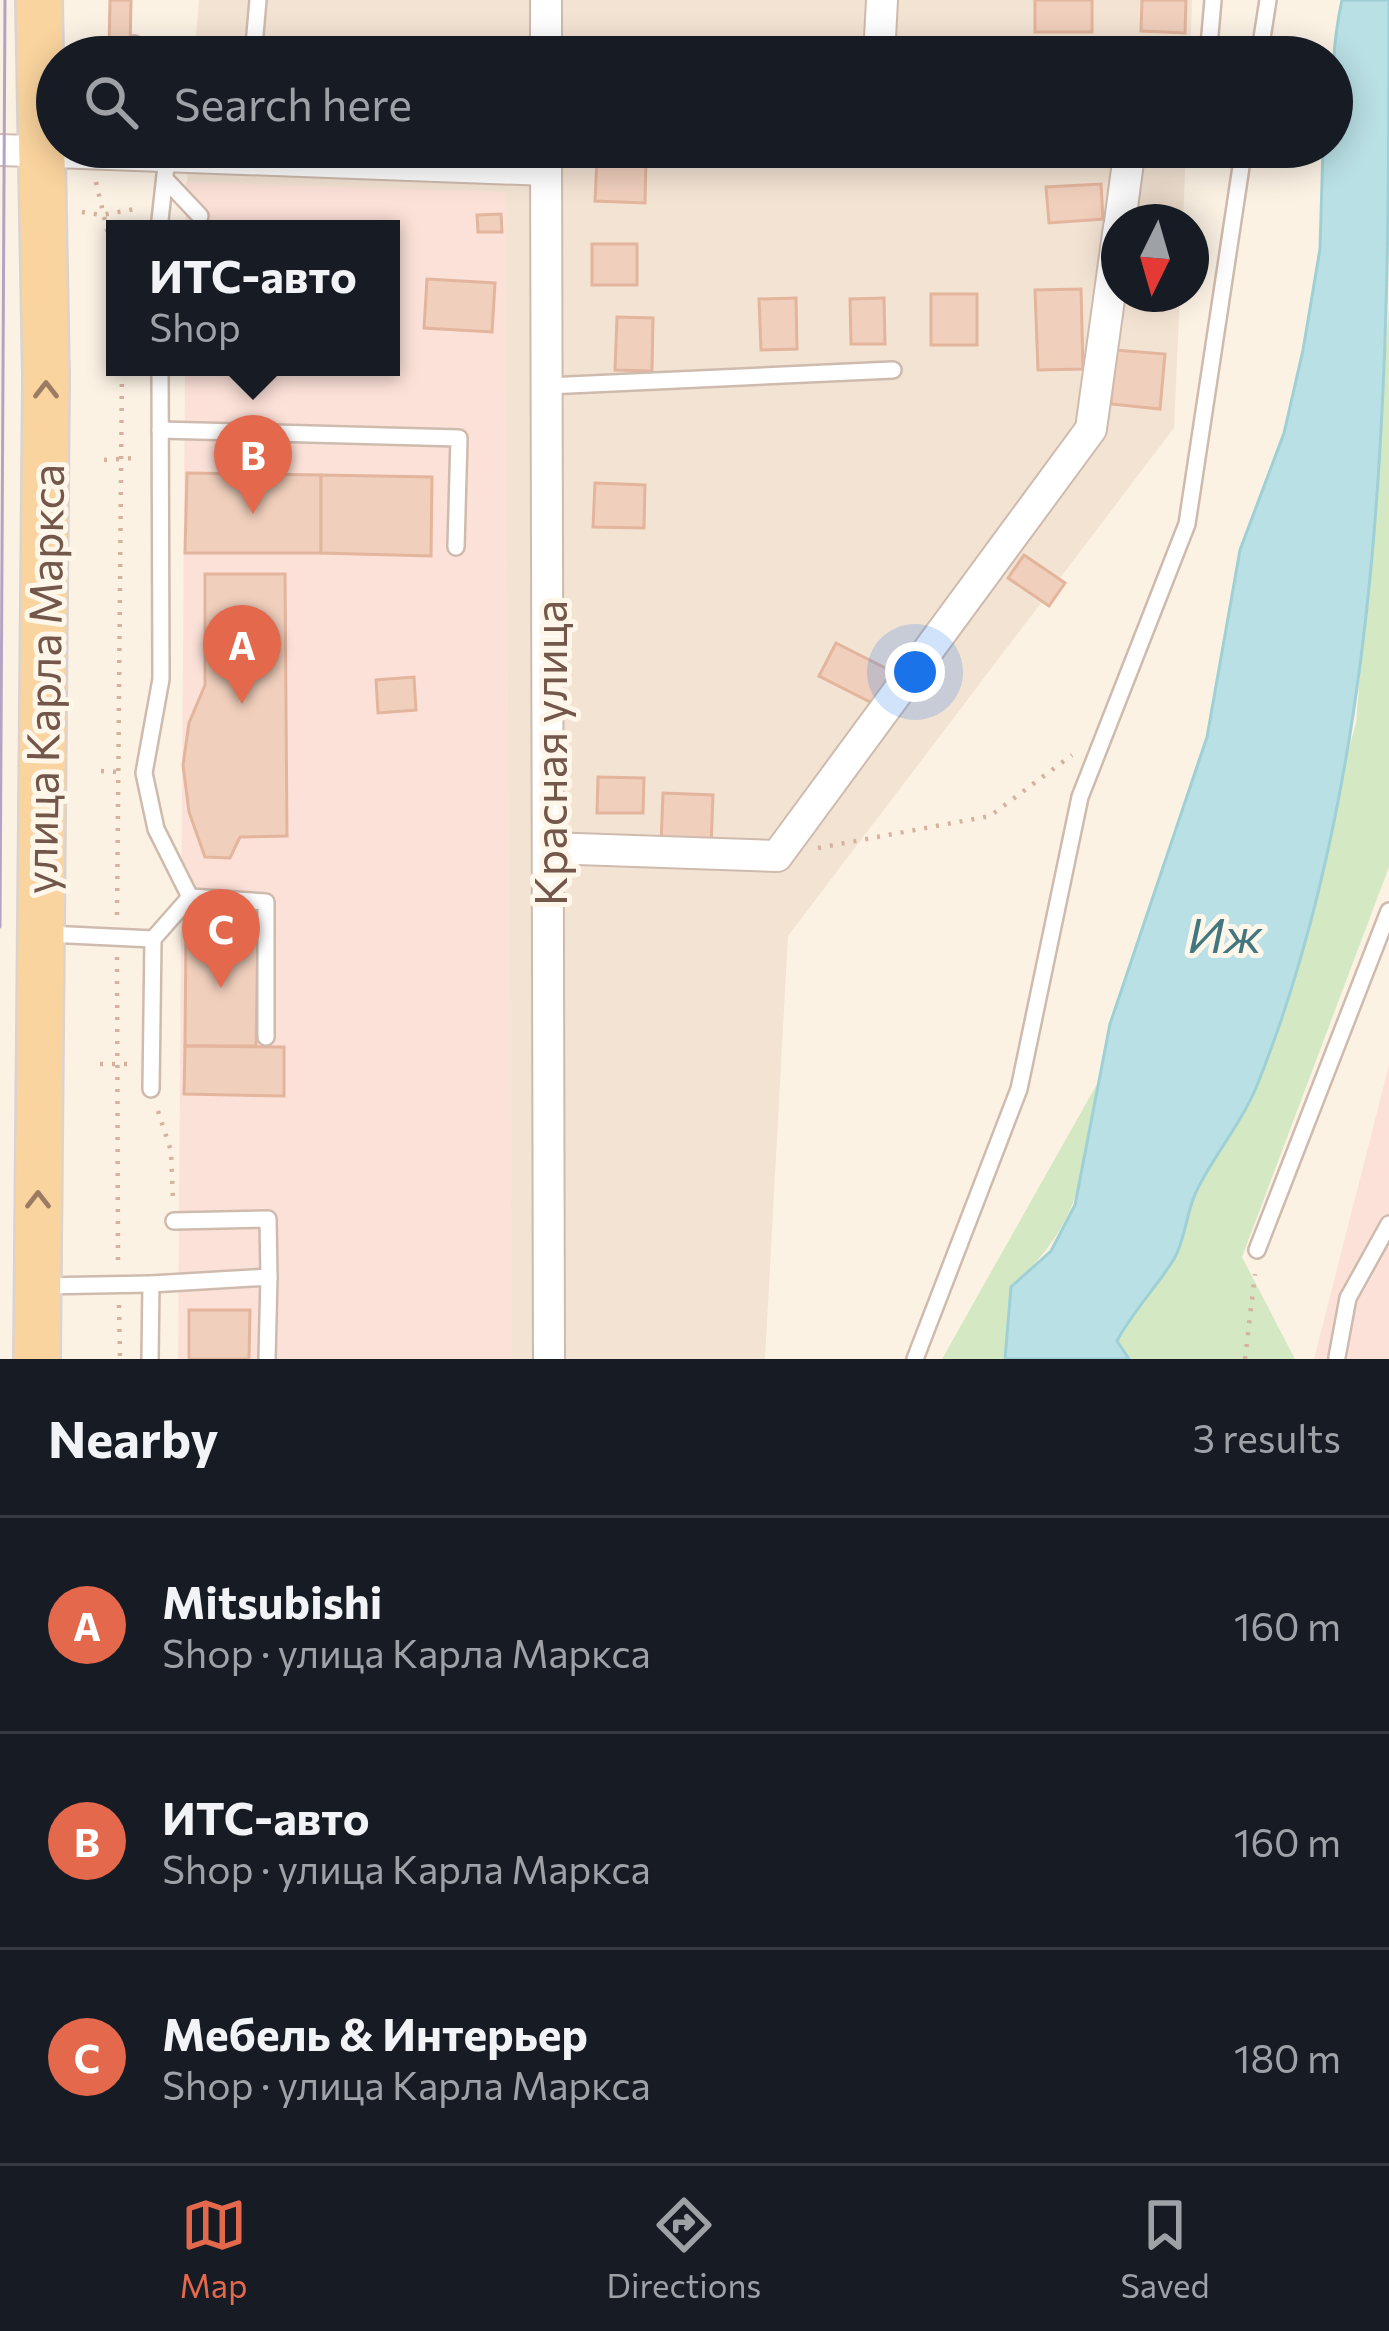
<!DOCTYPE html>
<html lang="en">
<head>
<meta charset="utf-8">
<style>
  body { margin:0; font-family:Commissioner,sans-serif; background:#20242c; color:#f1f3f6 }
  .compass { position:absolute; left:1101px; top:204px; width:108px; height:108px; border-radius:50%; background:#171b24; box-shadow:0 6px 30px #0003; rotate:185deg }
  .you { position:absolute; left:915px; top:672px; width:42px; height:42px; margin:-30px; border:9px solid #fff; border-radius:50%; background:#1a73e8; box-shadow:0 0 0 18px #1a73e833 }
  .badge { display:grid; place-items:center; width:78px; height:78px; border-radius:50%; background:#e3684c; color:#fff; font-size:39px; font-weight:700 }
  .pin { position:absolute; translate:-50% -99px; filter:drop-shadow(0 3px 6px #0008) }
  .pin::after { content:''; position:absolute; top:63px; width:42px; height:36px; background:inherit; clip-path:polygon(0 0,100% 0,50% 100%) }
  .popup { position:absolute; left:106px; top:220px; width:294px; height:156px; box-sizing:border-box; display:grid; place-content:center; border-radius:0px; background:#171b24; filter:drop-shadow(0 3px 9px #0005); font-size:39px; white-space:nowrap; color:#9ea1a6 }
  .popup b { font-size:45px; color:#f1f3f6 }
  .popup::after { content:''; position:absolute; left:50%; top:100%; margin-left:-24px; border:24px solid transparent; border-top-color:#171b24 }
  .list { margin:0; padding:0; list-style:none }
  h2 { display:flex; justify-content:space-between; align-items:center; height:156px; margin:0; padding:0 48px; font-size:51px }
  h2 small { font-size:39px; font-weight:400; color:#9ea1a6 }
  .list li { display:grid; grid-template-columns:78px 1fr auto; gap:36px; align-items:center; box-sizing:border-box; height:216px; padding:0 48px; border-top:3px solid #363941 }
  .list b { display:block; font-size:45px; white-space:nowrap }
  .list p { margin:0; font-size:39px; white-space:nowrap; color:#9ea1a6 }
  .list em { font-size:39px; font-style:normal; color:#9ea1a6 }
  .icon { flex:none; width:66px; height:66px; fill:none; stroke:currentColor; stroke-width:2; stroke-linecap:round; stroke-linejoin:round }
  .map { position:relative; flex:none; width:1389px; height:1359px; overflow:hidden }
  .search { position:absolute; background:#171b24; box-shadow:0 6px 30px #0003; left:36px; right:36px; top:36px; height:132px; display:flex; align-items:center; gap:30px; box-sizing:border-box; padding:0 42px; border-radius:66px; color:#9ea1a6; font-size:45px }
  .sheet { height:804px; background:#171b24 }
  nav { display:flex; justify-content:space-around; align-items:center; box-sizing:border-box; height:168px; border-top:3px solid #363941; background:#171b24; font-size:33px; color:#9ea1a6 }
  nav a { display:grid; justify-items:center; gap:6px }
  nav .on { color:#e3684c }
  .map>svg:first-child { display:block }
  .residential { fill:#f3e3d3 }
  .commercial { fill:#fce1d8 }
  .green { fill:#d4e9c3 }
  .water { fill:#b9e0e5; stroke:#9fd0d6; stroke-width:3 }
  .building { fill:#f0cfbc; stroke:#e3b59d; stroke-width:3 }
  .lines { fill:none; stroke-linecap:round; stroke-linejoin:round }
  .lane-casing { stroke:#cfbbae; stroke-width:20 }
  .street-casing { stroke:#cfbbae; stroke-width:34 }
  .primary-casing { stroke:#dbd3d0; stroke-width:50 }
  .path { stroke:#d5b29f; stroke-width:4.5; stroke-dasharray:3 9; stroke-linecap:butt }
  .lane { stroke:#fff; stroke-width:15 }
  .street { stroke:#fff; stroke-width:30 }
  .primary { stroke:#f9d49e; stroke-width:45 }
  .tram { stroke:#b4a3c5; stroke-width:3 }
  .oneway { stroke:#9b7c63 }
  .labels { text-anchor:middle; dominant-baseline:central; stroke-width:10; stroke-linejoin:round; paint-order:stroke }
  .street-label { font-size:45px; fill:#73574a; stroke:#fff6ea }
  .water-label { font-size:48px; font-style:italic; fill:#42777f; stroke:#fff6ea }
</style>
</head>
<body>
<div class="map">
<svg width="1389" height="1359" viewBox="0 0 1389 1359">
  <rect width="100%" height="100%" fill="#fcf2e4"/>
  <g class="residential">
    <polygon points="199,0 1192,0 1190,57 194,57"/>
    <polygon points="188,147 1186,147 1183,222 1119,222 1119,294 1180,294 1174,428 788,936 765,1359 179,1359 391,367 391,229 186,229"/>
  </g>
  <g class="commercial">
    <polygon points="186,182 505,192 512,1359 178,1359 185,367 391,367 391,229 186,229"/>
    <polygon points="1389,1065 1389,1359 1314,1359"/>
  </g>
  <g class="green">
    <polygon points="1389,309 1389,867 1242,1257 1295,1359 1129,1359 1117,1342 1134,1309 1175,1257 1195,1193 1255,1091 1356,723"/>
    <path d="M1097 1084C1084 1174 1082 1224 1011 1287L1005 1359H942Z"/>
  </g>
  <path class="water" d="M1342 0H1389C1389 352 1389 758 1256 1088 1241 1124 1214 1155 1197 1190 1186 1211 1186 1239 1174 1259 1156 1288 1133 1311 1117 1341L1129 1359H1005L1011 1287 1051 1251 1075 1205 1110 1024 1207 737 1240 550 1284 433 1303 350 1320 249 1323 148 1332 147C1332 98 1331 48 1342 0Z"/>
  <g class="building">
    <polygon points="110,0 131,0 130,50 109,49"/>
    <rect x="1035" y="0" width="57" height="32"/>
    <polygon points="1142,0 1186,0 1185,33 1141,31"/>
    <polygon points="597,159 646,160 645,203 595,201"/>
    <polygon points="1101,184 1103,219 1049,223 1046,187"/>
    <polygon points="501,214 502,232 478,232 477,215"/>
    <rect x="592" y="244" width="45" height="41"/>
    <polygon points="427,279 495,283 492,332 424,328"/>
    <polygon points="1081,289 1083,369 1038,370 1035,290"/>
    <rect x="931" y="294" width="46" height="51"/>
    <polygon points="796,298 797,349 761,350 759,299"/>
    <polygon points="884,298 885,344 851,344 850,299"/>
    <polygon points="617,317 653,318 652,371 615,370"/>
    <polygon points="1115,350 1165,354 1160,409 1111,404"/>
    <polygon points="187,473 321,475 321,553 185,553"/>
    <polygon points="321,475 432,477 431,556 321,553"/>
    <polygon points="595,483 645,485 644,528 593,527"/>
    <polygon points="1024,555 1065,583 1049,606 1008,578"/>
    <polygon points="205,574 285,574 287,836 240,837 230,858 205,857 189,812 183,765 189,723 205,685"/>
    <polygon points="836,643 891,671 874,704 819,676"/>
    <polygon points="414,677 416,710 378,713 376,680"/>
    <polygon points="598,777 644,778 643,813 597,813"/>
    <polygon points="663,793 713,795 711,847 661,844"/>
    <polygon points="186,929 258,930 256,1046 185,1046"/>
    <polygon points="185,1046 284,1047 284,1096 184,1094"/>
    <polygon points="189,1310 250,1310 249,1359 189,1359"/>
  </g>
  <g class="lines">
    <g class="lane-casing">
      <g id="lane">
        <polyline points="133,57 134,44"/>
        <polyline points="253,57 258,0"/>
        <polyline points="1208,57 1213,0"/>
        <polyline points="1259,57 1268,0"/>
        <polyline points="167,181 200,216"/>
        <polyline points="159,229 167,157"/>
        <polyline points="547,386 893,370"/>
        <polyline points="160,430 459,438 456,547"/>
        <polyline points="190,897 266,902 266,1037"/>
        <polyline points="48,934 153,939 190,897 156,829 144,773 161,679 160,367"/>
        <polyline points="151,1089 153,939"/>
        <polyline points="174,1221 268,1219 269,1277"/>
        <polyline points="1257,1250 1389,911"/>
        <polyline points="40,1286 151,1284"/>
        <polyline points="1337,1357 1348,1298 1389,1224"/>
        <polyline points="150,1359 151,1284 269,1277 267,1359"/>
        <polyline points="915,1359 1019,1089 1080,797 1187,524 1244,147"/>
      </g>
    </g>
    <g class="street-casing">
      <g id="street">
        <polyline points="546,57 546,0"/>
        <polyline points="879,57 882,0"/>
        <polyline points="546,147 549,1359"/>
        <polyline points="0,150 546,170"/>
        <polyline points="1120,222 1130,147"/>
        <polyline points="548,848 777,856 1091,429 1119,227"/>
      </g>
    </g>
    <g class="primary-casing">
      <polyline id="primary" points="37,1359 46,378 39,0"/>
    </g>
    <g class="path">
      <polyline points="578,44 591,57"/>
      <polyline points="96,182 115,264"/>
      <polyline points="82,212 101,215 141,208"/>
      <polyline points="104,460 136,458"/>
      <polyline points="101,771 120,772"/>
      <polyline points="818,848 990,816 1072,755"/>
      <polyline points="117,915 122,367"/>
      <polyline points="117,957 118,1263"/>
      <polyline points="100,1064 128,1064"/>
      <polyline points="158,1111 171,1151 173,1200"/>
      <polyline points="119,1305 120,1359"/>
      <polyline points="1245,1359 1255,1274"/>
    </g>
    <use href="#lane" class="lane"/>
    <use href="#street" class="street"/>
    <use href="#primary" class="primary"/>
    <polyline class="tram" points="0,927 5,0"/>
  </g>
  <defs><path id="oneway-chevron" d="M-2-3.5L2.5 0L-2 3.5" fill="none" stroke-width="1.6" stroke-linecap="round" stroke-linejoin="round" transform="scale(3)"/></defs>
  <g class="oneway">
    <use href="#oneway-chevron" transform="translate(46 390) rotate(-90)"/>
    <use href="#oneway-chevron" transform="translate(38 1200) rotate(-90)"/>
  </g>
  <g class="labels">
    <g class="street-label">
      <text transform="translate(42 679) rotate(-89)">улица Карла Маркса</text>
      <text transform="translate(548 753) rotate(-90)">Красная улица</text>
    </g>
    <g class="water-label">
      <text x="1225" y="933">Иж</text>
    </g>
  </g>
</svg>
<svg class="compass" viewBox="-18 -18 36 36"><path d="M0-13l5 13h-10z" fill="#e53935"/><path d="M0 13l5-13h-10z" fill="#9ea1a6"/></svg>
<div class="you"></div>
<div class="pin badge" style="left:242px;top:704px">A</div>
<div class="pin badge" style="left:253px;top:514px">B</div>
<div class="popup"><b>ИТС-авто</b>Shop</div>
<div class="pin badge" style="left:221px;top:988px">C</div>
<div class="search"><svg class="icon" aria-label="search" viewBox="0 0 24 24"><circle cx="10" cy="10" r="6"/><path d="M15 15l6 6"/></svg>Search here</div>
</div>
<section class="sheet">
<h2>Nearby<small>3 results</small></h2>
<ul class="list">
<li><span class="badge">A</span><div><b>Mitsubishi</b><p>Shop · улица Карла Маркса</p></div><em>160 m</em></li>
<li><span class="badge">B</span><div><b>ИТС-авто</b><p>Shop · улица Карла Маркса</p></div><em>160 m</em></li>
<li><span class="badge">C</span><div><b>Мебель &amp; Интерьер</b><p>Shop · улица Карла Маркса</p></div><em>180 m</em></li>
</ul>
</section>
<nav>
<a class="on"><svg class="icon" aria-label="map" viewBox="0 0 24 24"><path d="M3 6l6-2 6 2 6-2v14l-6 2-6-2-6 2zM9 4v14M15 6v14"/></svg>Map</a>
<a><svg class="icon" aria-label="directions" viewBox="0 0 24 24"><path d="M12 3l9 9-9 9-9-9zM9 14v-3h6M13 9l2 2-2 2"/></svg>Directions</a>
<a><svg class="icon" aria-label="saved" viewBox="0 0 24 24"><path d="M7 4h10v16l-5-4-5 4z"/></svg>Saved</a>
</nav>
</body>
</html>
